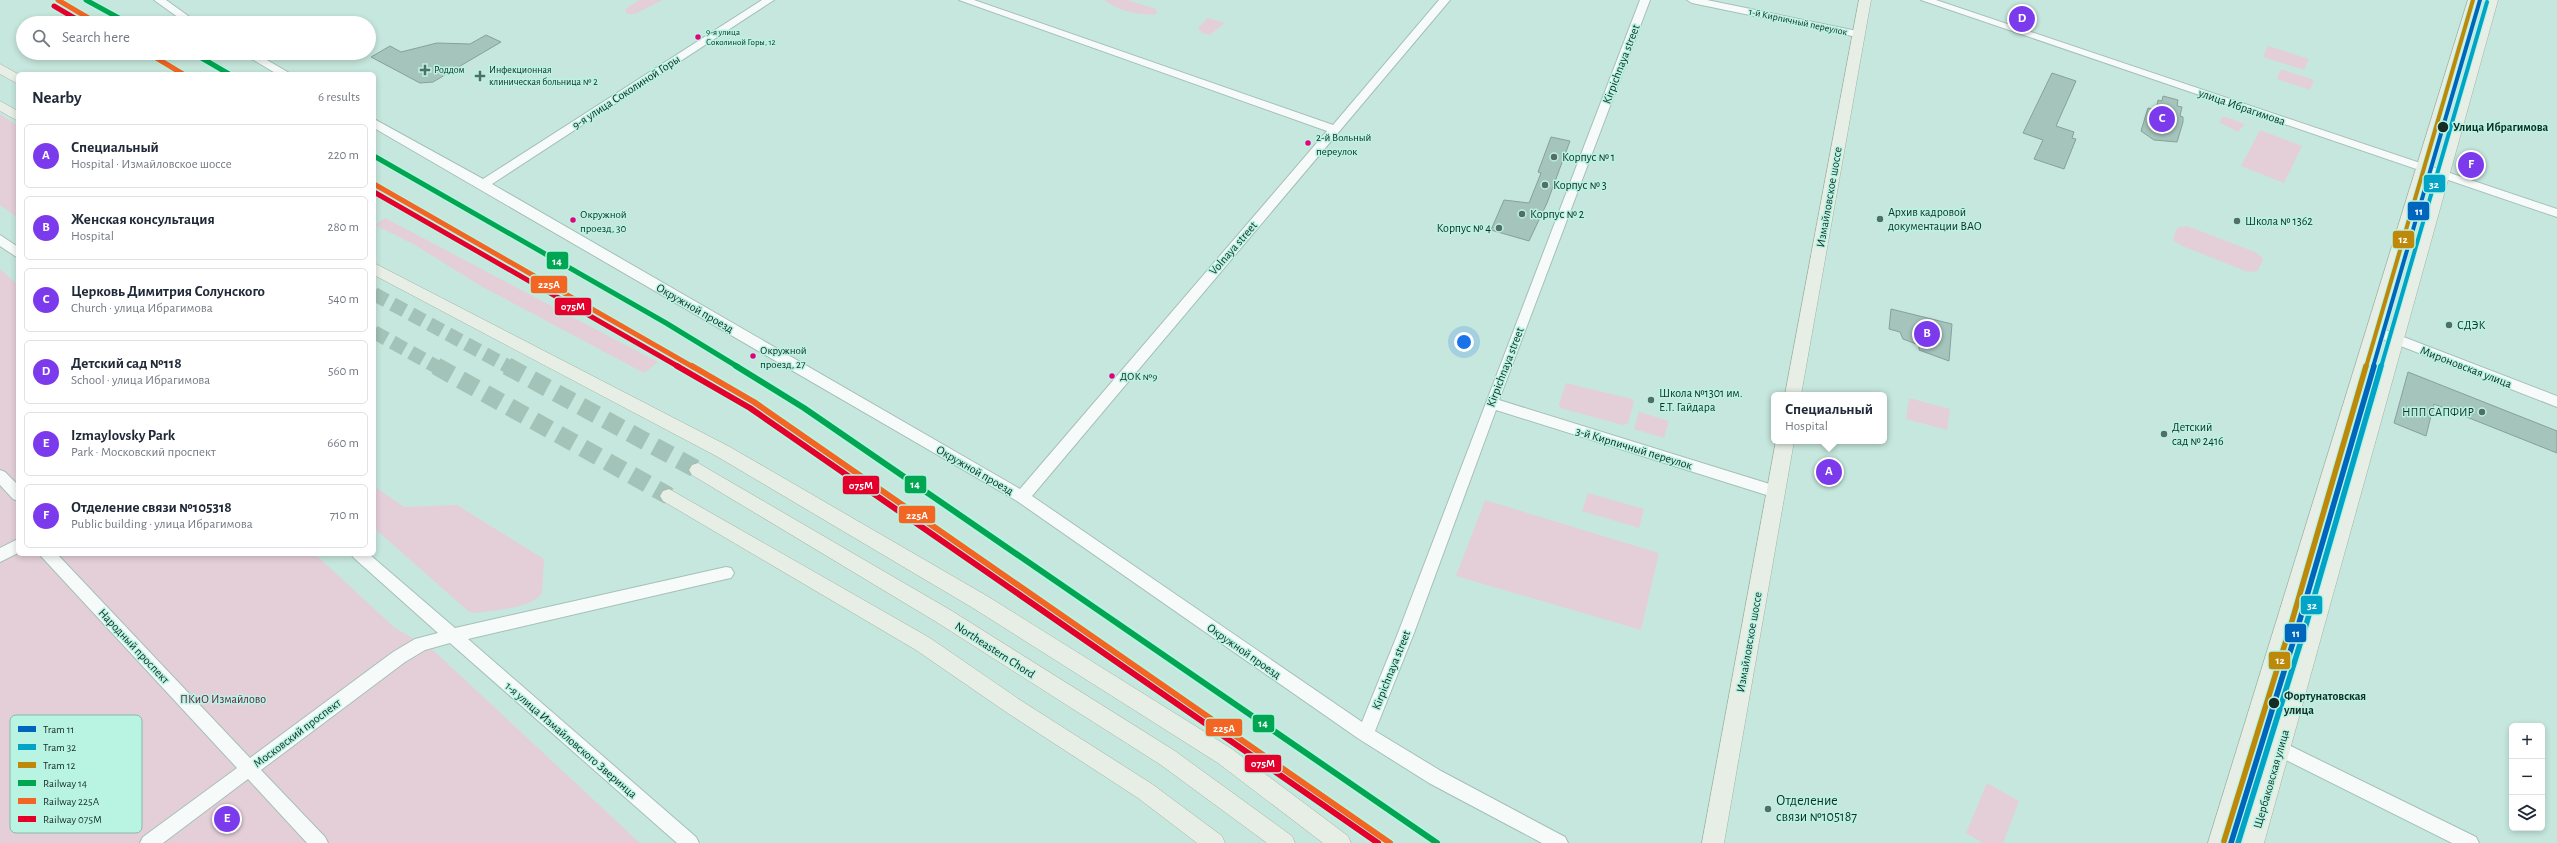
<!DOCTYPE html>
<html lang="en">
<head>
<meta charset="utf-8">
<style>
  body { margin:0; font-family:"Alegreya Sans",sans-serif; background:#f6f6f7; color:#1f2937 }
  .controls { position:absolute; right:12px; bottom:12px; display:grid; overflow:hidden; border-radius:6px; box-shadow:0 2px 6px #0003 }
  .controls button { width:36px; height:36px; display:grid; place-items:center; padding:0; border:0; border-bottom:1px solid #e0e1e3; background:#fff; color:#1f2937; font:20px sans-serif }
  .you { position:absolute; left:1464px; top:342px; width:14px; height:14px; margin:-10px; border:3px solid #fff; border-radius:50%; background:#1a73e8; box-shadow:0 0 0 6px #1a73e833 }
  .badge { display:grid; place-items:center; width:26px; height:26px; border-radius:50%; background:#7c3aed; color:#fff; font-size:13px; font-weight:700 }
  .pin { position:absolute; translate:-50% -50%; border:2px solid #fff; box-shadow:0 1px 4px #0006 }
  .popup { position:absolute; left:1771px; top:392px; width:116px; height:52px; box-sizing:border-box; display:grid; place-content:center; border-radius:6px; background:#fff; filter:drop-shadow(0 1px 3px #0005); font-size:13px; white-space:nowrap; color:#747a83 }
  .popup b { font-size:15px; color:#1f2937 }
  .popup::after { content:''; position:absolute; left:50%; top:100%; margin-left:-8px; border:8px solid transparent; border-top-color:#fff }
  .list { margin:0; padding:0; list-style:none }
  h2 { display:flex; justify-content:space-between; align-items:center; height:52px; margin:0; padding:0 16px; font-size:17px }
  h2 small { font-size:13px; font-weight:400; color:#747a83 }
  .list li { display:grid; grid-template-columns:26px 1fr auto; gap:12px; align-items:center; box-sizing:border-box; height:64px; margin:0 8px 8px; padding:0 8px; border:1px solid #e0e1e3; border-radius:6px }
  .list b { display:block; font-size:15px; white-space:nowrap }
  .list p { margin:0; font-size:13px; white-space:nowrap; color:#747a83 }
  .list em { font-size:13px; font-style:normal; color:#747a83 }
  .icon { flex:none; width:22px; height:22px; fill:none; stroke:currentColor; stroke-width:2; stroke-linecap:round; stroke-linejoin:round }
  .map { position:relative; flex:none; width:2557px; height:843px; overflow:hidden }
  .search { position:absolute; background:#fff; box-shadow:0 2px 6px #0003; left:16px; top:16px; width:360px; height:44px; display:flex; align-items:center; gap:10px; box-sizing:border-box; padding:0 14px; border-radius:22px; color:#747a83; font-size:15px }
  .panel { position:absolute; background:#fff; box-shadow:0 2px 6px #0003; left:16px; top:72px; width:360px; height:484px; border-radius:6px }
  .map>svg:first-child { display:block }
  .green { fill:#e4cfd8 }
  .building { fill:#a5c4bb; stroke:#87a199 }
  .lines { fill:none; stroke-linecap:round; stroke-linejoin:round }
  .major-tunnel-far1 { stroke:#a3c2b8; stroke-width:14; stroke-dasharray:14 7; stroke-linecap:butt }
  .major-tunnel { stroke:#a3c2b8; stroke-width:18; stroke-dasharray:18 10; stroke-linecap:butt }
  .minor-casing { stroke:#a6bfb8; stroke-width:2 }
  .major-casing { stroke:#a1b3a4; stroke-width:1 }
  .minor { fill:#f6fbfa; fill-rule:evenodd }
  .major { fill:#e7eee6; fill-rule:evenodd }
  .rail-1-far1-casing { stroke:#b9f4e3; stroke-width:8 }
  .rail-1-casing { stroke:#b9f4e3; stroke-width:10 }
  .rail-2-far1-casing { stroke:#b9f4e3; stroke-width:8 }
  .rail-2-casing { stroke:#b9f4e3; stroke-width:10 }
  .rail-3-far1-casing { stroke:#b9f4e3; stroke-width:8 }
  .rail-3-casing { stroke:#b9f4e3; stroke-width:10 }
  .rail-1-far1 { stroke:#00a651; stroke-width:5 }
  .rail-1 { stroke:#00a651; stroke-width:6 }
  .rail-2-far1 { stroke:#f26522; stroke-width:5 }
  .rail-2 { stroke:#f26522; stroke-width:6 }
  .rail-3-far1 { stroke:#e4002b; stroke-width:5 }
  .rail-3 { stroke:#e4002b; stroke-width:6 }
  .tram-1-far1-casing { stroke:#b9f4e3; stroke-width:6 }
  .tram-1-casing { stroke:#b9f4e3; stroke-width:8 }
  .tram-2-far1-casing { stroke:#b9f4e3; stroke-width:6 }
  .tram-2-casing { stroke:#b9f4e3; stroke-width:8 }
  .tram-3-far1-casing { stroke:#b9f4e3; stroke-width:6 }
  .tram-3-casing { stroke:#b9f4e3; stroke-width:8 }
  .tram-1-far1 { stroke:#0065bd; stroke-width:4 }
  .tram-1 { stroke:#0065bd; stroke-width:5.5 }
  .tram-2-far1 { stroke:#01a3c6; stroke-width:4 }
  .tram-2 { stroke:#01a3c6; stroke-width:5.5 }
  .tram-3-far1 { stroke:#be880a; stroke-width:4 }
  .tram-3 { stroke:#be880a; stroke-width:5.5 }
  .bus-dot { fill:#e5007d; stroke:#b9f4e3; stroke-width:1.5 }
  .poi-dot { fill:#536e66; stroke:#b9f4e3; stroke-width:1.5 }
  .stop-dot { fill:#152d26; stroke:#b9f4e3; stroke-width:1.5 }
  .labels { text-anchor:middle; dominant-baseline:central; stroke-width:3; stroke-linejoin:round; paint-order:stroke }
  .far-bus-label { font-size:9px; fill:#152d26; stroke:#b9f4e3; text-anchor:start }
  .far-street-label { font-size:10px; fill:#152d26; stroke:#b9f4e3 }
  .far-poi-label { font-size:10px; fill:#152d26; stroke:#b9f4e3; text-anchor:start }
  .bus-label { font-size:11px; fill:#152d26; stroke:#b9f4e3; text-anchor:start }
  .street-label { font-size:12px; fill:#152d26; stroke:#b9f4e3 }
  .stop-label { font-size:12px; font-weight:bold; fill:#152d26; stroke:#b9f4e3; text-anchor:start }
  .poi-label { font-size:12px; fill:#152d26; stroke:#b9f4e3; text-anchor:start }
  .park-label { font-size:12px; fill:#67183f; stroke:#b9f4e3 }
  .near-poi-label { font-size:14px; fill:#152d26; stroke:#b9f4e3; text-anchor:start }
  .key { fill:#b9f4e3; stroke:#88b8aa; stroke-width:1 }
  .key-label { font-size:11px; fill:#152d26 }
  .line-badge { stroke:#b9f4e3; stroke-width:1.5 }
  .badge-label { font-size:11px; text-anchor:middle; font-weight:bold; fill:#fff }
</style>
</head>
<body>
<div class="map">
<svg width="2557" height="843" viewBox="0 0 2557 843">
  <rect width="100%" height="100%" fill="#c6e7dd"/>
  <g class="green">
    <polygon points="639,0 663,0 635,14 627,14 625,9"/>
    <path d="M1104 0H1127L1156 9 1157 14C1137 16 1120 11 1104 0Z"/>
    <polygon points="1208,18 1225,23 1210,35 1202,33 1198,28"/>
    <polygon points="2268,46 2309,59 2304,70 2263,57"/>
    <polygon points="2281,69 2314,80 2310,90 2277,79"/>
    <polygon points="0,114 18,126 18,218 0,205"/>
    <polygon points="2223,116 2245,124 2238,132 2219,122"/>
    <polygon points="2260,130 2302,146 2284,183 2241,166"/>
    <polygon points="385,218 658,362 644,373 479,285 415,245 375,225"/>
    <polygon points="2187,226 2255,252 2263,258 2258,271 2248,272 2182,246 2173,240 2176,230 2179,227"/>
    <polygon points="0,269 18,285 18,554 315,554 395,628 433,650 640,843 0,843"/>
    <polygon points="1566,383 1632,399 1634,402 1628,423 1623,425 1560,408 1559,404"/>
    <polygon points="1909,398 1950,409 1947,430 1906,419"/>
    <polygon points="1639,412 1669,421 1664,438 1634,429"/>
    <path d="M374 486 404 507 457 505 544 559 542 593C532 609 493 610 475 613L468 611 374 528Z"/>
    <polygon points="1588,493 1644,509 1639,528 1582,511"/>
    <polygon points="1485,500 1659,553 1641,630 1456,576"/>
    <polygon points="1987,783 2019,801 2003,843 1983,843 1966,833"/>
  </g>
  <g class="building">
    <polygon points="486,35 501,42 433,82 420,83 371,57 390,46 401,52 437,43 470,44"/>
    <polygon points="2052,73 2076,81 2056,126 2074,132 2072,138 2076,139 2064,169 2034,159 2043,140 2023,133"/>
    <polygon points="2163,96 2178,100 2177,106 2182,107 2180,116 2183,117 2183,122 2177,142 2154,140 2141,131 2148,108 2156,110 2158,100 2162,101"/>
    <polygon points="1551,137 1570,141 1547,203 1529,241 1491,230 1504,200 1529,203 1541,173 1538,172"/>
    <polygon points="1891,309 1952,324 1949,361 1919,350 1919,345 1903,339 1900,332 1889,329"/>
    <polygon points="2408,372 2557,431 2557,453 2434,404 2426,436 2394,423"/>
  </g>
  <g class="lines">
    <g class="major-tunnel-far1">
      <polyline points="374,294 509,367"/>
      <polyline points="374,332 437,367"/>
    </g>
    <g class="major-tunnel">
      <polyline points="436,366 669,496"/>
      <polyline points="507,366 698,470"/>
    </g>
    <g class="minor-casing">
      <g id="minor">
        <polygon points="154,0 166,0 198,23 186,23"/>
        <polygon points="762,0 774,0 492,184 1020,489 1327,131 959,0 974,0 1333,125 1439,0 1450,0 1032,496 1362,722 1398,633 1640,0 1650,0 1499,400 1776,486 1781,488 1783,492 1781,496 1776,498 1496,410 1414,633 1375,731 1441,771 1565,837 1568,843 1542,843 1429,783 1359,739 1017,501 374,128 374,119 483,179"/>
        <polygon points="1687,0 1707,0 1857,31 1862,34 1857,37 1692,3"/>
        <polygon points="1921,0 1936,0 2557,209 2557,217"/>
        <polygon points="242,53 255,53 291,74 277,74"/>
        <polygon points="0,235 18,247 18,258 0,246"/>
        <polygon points="2375,326 2557,396 2557,407 2370,334 2368,331 2370,328"/>
        <polygon points="0,470 5,472 18,485 18,501 13,499 0,485"/>
        <polygon points="18,539 18,553 0,562 0,548"/>
        <polygon points="39,554 57,554 250,758 393,652 415,639 438,633 354,558 351,554 369,554 455,628 726,567 731,568 734,573 731,578 726,579 468,639 696,837 699,843 677,843 450,643 425,650 405,662 261,770 325,837 328,843 307,843 248,779 163,843 140,843 143,837 237,768"/>
        <polygon points="2252,727 2476,837 2479,843 2452,843 2246,740 2244,735 2246,730"/>
      </g>
    </g>
    <g class="major-casing">
      <g id="major">
        <polygon points="1859,0 1871,0 1801,395 1785,395"/>
        <polygon points="2468,0 2480,0 2230,843 2208,843"/>
        <polygon points="2486,0 2498,0 2264,843 2242,843"/>
        <polygon points="0,64 18,74 18,84 0,74"/>
        <polygon points="0,101 18,111 18,121 0,111"/>
        <polygon points="374,263 730,447 987,596 1232,749 1348,836 1351,843 1323,843 1218,763 973,608 718,457 374,275"/>
        <polygon points="1776,441 1794,441 1724,843 1702,843"/>
        <polygon points="698,463 952,611 1175,751 1292,836 1295,843 1267,843 1161,765 938,623 692,475 689,470 692,465"/>
        <polygon points="669,489 930,638 1020,700 1152,784 1222,836 1225,843 1197,843 1138,798 1006,712 916,650 663,501 660,496 663,491"/>
      </g>
    </g>
    <use href="#minor" class="minor"/>
    <use href="#major" class="major"/>
    <g class="rail-1-far1-casing">
      <g id="rail-1-far1">
        <polyline points="86,0 128,23"/>
        <polyline points="193,53 229,74"/>
        <polyline points="374,156 666,323 738,367"/>
      </g>
    </g>
    <g class="rail-1-casing">
      <polyline id="rail-1" points="736,366 804,408 1437,843"/>
    </g>
    <g class="rail-2-far1-casing">
      <g id="rail-2-far1">
        <polyline points="58,0 97,23"/>
        <polyline points="148,53 183,74"/>
        <polyline points="374,184 693,367"/>
      </g>
    </g>
    <g class="rail-2-casing">
      <polyline id="rail-2" points="692,366 754,402 1390,843"/>
    </g>
    <g class="rail-3-far1-casing">
      <g id="rail-3-far1">
        <polyline points="54,6 83,23"/>
        <polyline points="374,192 679,367"/>
      </g>
    </g>
    <g class="rail-3-casing">
      <polyline id="rail-3" points="677,366 750,408 1378,843"/>
    </g>
    <use href="#rail-1-far1" class="rail-1-far1"/>
    <use href="#rail-1" class="rail-1"/>
    <use href="#rail-2-far1" class="rail-2-far1"/>
    <use href="#rail-2" class="rail-2"/>
    <use href="#rail-3-far1" class="rail-3-far1"/>
    <use href="#rail-3" class="rail-3"/>
    <g class="tram-1-far1-casing">
      <polyline id="tram-1-far1" points="2373,367 2480,0"/>
    </g>
    <g class="tram-1-casing">
      <polyline id="tram-1" points="2231,843 2299,623 2374,366"/>
    </g>
    <g class="tram-2-far1-casing">
      <polyline id="tram-2-far1" points="2381,367 2487,2"/>
    </g>
    <g class="tram-2-casing">
      <polyline id="tram-2" points="2238,843 2306,625 2381,366"/>
    </g>
    <g class="tram-3-far1-casing">
      <polyline id="tram-3-far1" points="2366,367 2473,0"/>
    </g>
    <g class="tram-3-casing">
      <polyline id="tram-3" points="2224,841 2292,621 2366,366"/>
    </g>
    <use href="#tram-1-far1" class="tram-1-far1"/>
    <use href="#tram-1" class="tram-1"/>
    <use href="#tram-2-far1" class="tram-2-far1"/>
    <use href="#tram-2" class="tram-2"/>
    <use href="#tram-3-far1" class="tram-3-far1"/>
    <use href="#tram-3" class="tram-3"/>
  </g>
  <g class="bus-dot">
    <circle cx="698" cy="37" r="3.5"/>
    <circle cx="1308" cy="143" r="3.5"/>
    <circle cx="573" cy="220" r="3.5"/>
    <circle cx="753" cy="356" r="3.5"/>
    <circle cx="1112" cy="376" r="3.5"/>
  </g>
  <g class="poi-dot">
    <path d="M423 64h4v4h4v4h-4v4h-4v-4h-4v-4h4z"/>
    <path d="M478 70h4v4h4v4h-4v4h-4v-4h-4v-4h4z"/>
    <circle cx="1554" cy="157" r="4"/>
    <circle cx="1545" cy="185" r="4"/>
    <circle cx="1522" cy="214" r="4"/>
    <circle cx="1880" cy="219" r="4"/>
    <circle cx="2237" cy="221" r="4"/>
    <circle cx="1499" cy="228" r="4"/>
    <circle cx="2449" cy="325" r="4"/>
    <circle cx="1651" cy="400" r="4"/>
    <circle cx="2482" cy="412" r="4"/>
    <circle cx="2164" cy="434" r="4"/>
    <circle cx="1768" cy="809" r="4"/>
  </g>
  <g class="stop-dot">
    <circle cx="2443" cy="127" r="6"/>
    <circle cx="2274" cy="703" r="6"/>
  </g>
  <g class="labels">
    <g class="far-bus-label">
      <text x="706" y="32">9-я улица<tspan x="706" dy="10">Соколиной Горы, 12</tspan></text>
    </g>
    <g class="far-street-label">
      <text transform="translate(1798 22) rotate(12)">1-й Кирпичный переулок</text>
    </g>
    <g class="far-poi-label">
      <text x="434" y="70">Роддом</text>
      <text x="489" y="70">Инфекционная<tspan x="489" dy="12">клиническая больница № 2</tspan></text>
    </g>
    <g class="bus-label">
      <text x="1316" y="137">2-й Вольный<tspan x="1316" dy="14">переулок</tspan></text>
      <text x="580" y="214">Окружной<tspan x="580" dy="14">проезд, 30</tspan></text>
      <text x="760" y="350">Окружной<tspan x="760" dy="14">проезд, 27</tspan></text>
      <text x="1120" y="376">ДОК №9</text>
    </g>
    <g class="street-label">
      <text transform="translate(1621 64) rotate(-69)">Kirpichnaya street</text>
      <text transform="translate(626 92) rotate(-33)">9-я улица Соколиной Горы</text>
      <text transform="translate(2242 107) rotate(19)">улица Ибрагимова</text>
      <text transform="translate(1829 197) rotate(-80)">Измайловское шоссе</text>
      <text transform="translate(1233 248) rotate(-49)">Volnaya street</text>
      <text transform="translate(695 308) rotate(30)">Окружной проезд</text>
      <text transform="translate(1505 367) rotate(-69)">Kirpichnaya street</text>
      <text transform="translate(2466 367) rotate(21)">Мироновская улица</text>
      <text transform="translate(1634 448) rotate(17)">3-й Кирпичный переулок</text>
      <text transform="translate(975 470) rotate(30)">Окружной проезд</text>
      <text transform="translate(1749 642) rotate(-80)">Измайловское шоссе</text>
      <text transform="translate(134 646) rotate(47)">Народный проспект</text>
      <text transform="translate(995 650) rotate(33)">Northeastern Chord</text>
      <text transform="translate(1244 651) rotate(35)">Окружной проезд</text>
      <text transform="translate(1391 670) rotate(-68)">Kirpichnaya street</text>
      <text transform="translate(297 733) rotate(-37)">Московский проспект</text>
      <text transform="translate(571 740) rotate(41)">1-я улица Измайловского Зверинца</text>
      <text transform="translate(2271 779) rotate(-74)">Щербаковская улица</text>
    </g>
    <g class="stop-label">
      <text x="2453" y="127">Улица Ибрагимова</text>
      <text x="2284" y="696">Фортунатовская<tspan x="2284" dy="14">улица</tspan></text>
    </g>
    <g class="poi-label">
      <text x="1562" y="157">Корпус № 1</text>
      <text x="1553" y="185">Корпус № 3</text>
      <text x="1888" y="212">Архив кадровой<tspan x="1888" dy="14">документации ВАО</tspan></text>
      <text x="1530" y="214">Корпус № 2</text>
      <text x="2245" y="221">Школа № 1362</text>
      <text x="1491" y="228" text-anchor="end">Корпус № 4</text>
      <text x="2457" y="325">СДЭК</text>
      <text x="1659" y="393">Школа №1301 им.<tspan x="1659" dy="14">Е.Т. Гайдара</tspan></text>
      <text x="2474" y="412" text-anchor="end">НПП САПФИР</text>
      <text x="2172" y="427">Детский<tspan x="2172" dy="14">сад № 2416</tspan></text>
    </g>
    <g class="park-label">
      <text x="223" y="699">ПКиО Измайлово</text>
    </g>
    <g class="near-poi-label">
      <text x="1776" y="801">Отделение<tspan x="1776" dy="16">связи №105187</tspan></text>
    </g>
  </g>
  <rect x="10" y="715" width="132" height="118" rx="6" class="key"/>
  <rect x="18" y="726" width="18" height="6" fill="#0065bd"/>
  <rect x="18" y="744" width="18" height="6" fill="#01a3c6"/>
  <rect x="18" y="762" width="18" height="6" fill="#be880a"/>
  <rect x="18" y="780" width="18" height="6" fill="#00a651"/>
  <rect x="18" y="798" width="18" height="6" fill="#f26522"/>
  <rect x="18" y="816" width="18" height="6" fill="#e4002b"/>
  <g class="key-label">
    <text x="43" y="733">Tram 11</text>
    <text x="43" y="751">Tram 32</text>
    <text x="43" y="769">Tram 12</text>
    <text x="43" y="787">Railway 14</text>
    <text x="43" y="805">Railway 225А</text>
    <text x="43" y="823">Railway 075М</text>
  </g>
  <g class="line-badge">
    <rect x="2423" y="174" width="23" height="19" rx="4" fill="#01a3c6"/>
    <rect x="2407" y="201" width="23" height="20" rx="4" fill="#0065bd"/>
    <rect x="2392" y="230" width="23" height="19" rx="4" fill="#be880a"/>
    <rect x="546" y="251" width="23" height="19" rx="4" fill="#00a651"/>
    <rect x="530" y="275" width="38" height="19" rx="4" fill="#f26522"/>
    <rect x="554" y="297" width="38" height="19" rx="4" fill="#e4002b"/>
    <rect x="904" y="475" width="23" height="19" rx="4" fill="#00a651"/>
    <rect x="842" y="475" width="38" height="20" rx="4" fill="#e4002b"/>
    <rect x="898" y="505" width="38" height="19" rx="4" fill="#f26522"/>
    <rect x="2300" y="595" width="23" height="20" rx="4" fill="#01a3c6"/>
    <rect x="2284" y="623" width="23" height="20" rx="4" fill="#0065bd"/>
    <rect x="2268" y="651" width="23" height="19" rx="4" fill="#be880a"/>
    <rect x="1252" y="714" width="23" height="19" rx="4" fill="#00a651"/>
    <rect x="1205" y="718" width="38" height="19" rx="4" fill="#f26522"/>
    <rect x="1244" y="754" width="38" height="19" rx="4" fill="#e4002b"/>
  </g>
  <g class="badge-label">
    <text x="2434" y="188">32</text>
    <text x="2419" y="215">11</text>
    <text x="2403" y="243">12</text>
    <text x="557" y="265">14</text>
    <text x="549" y="288">225А</text>
    <text x="573" y="310">075М</text>
    <text x="915" y="488">14</text>
    <text x="861" y="489">075М</text>
    <text x="917" y="519">225А</text>
    <text x="2312" y="609">32</text>
    <text x="2296" y="637">11</text>
    <text x="2280" y="664">12</text>
    <text x="1263" y="727">14</text>
    <text x="1224" y="732">225А</text>
    <text x="1263" y="767">075М</text>
  </g>
</svg>
<div class="controls">
<button>+</button>
<button>−</button>
<button><svg class="icon" aria-label="layers" viewBox="0 0 24 24"><path d="M12 4l9 5-9 5-9-5zM3 14l9 5 9-5"/></svg></button>
</div>
<div class="you"></div>
<div class="pin badge" style="left:1829px;top:472px">A</div>
<div class="popup"><b>Специальный</b>Hospital</div>
<div class="pin badge" style="left:1927px;top:334px">B</div>
<div class="pin badge" style="left:2162px;top:119px">C</div>
<div class="pin badge" style="left:2022px;top:19px">D</div>
<div class="pin badge" style="left:227px;top:819px">E</div>
<div class="pin badge" style="left:2471px;top:165px">F</div>
<div class="search"><svg class="icon" aria-label="search" viewBox="0 0 24 24"><circle cx="10" cy="10" r="6"/><path d="M15 15l6 6"/></svg>Search here</div>
<section class="panel">
<h2>Nearby<small>6 results</small></h2>
<ul class="list">
<li><span class="badge">A</span><div><b>Специальный</b><p>Hospital · Измайловское шоссе</p></div><em>220 m</em></li>
<li><span class="badge">B</span><div><b>Женская консультация</b><p>Hospital</p></div><em>280 m</em></li>
<li><span class="badge">C</span><div><b>Церковь Димитрия Солунского</b><p>Church · улица Ибрагимова</p></div><em>540 m</em></li>
<li><span class="badge">D</span><div><b>Детский сад №118</b><p>School · улица Ибрагимова</p></div><em>560 m</em></li>
<li><span class="badge">E</span><div><b>Izmaylovsky Park</b><p>Park · Московский проспект</p></div><em>660 m</em></li>
<li><span class="badge">F</span><div><b>Отделение связи №105318</b><p>Public building · улица Ибрагимова</p></div><em>710 m</em></li>
</ul>
</section>
</div>
</body>
</html>
